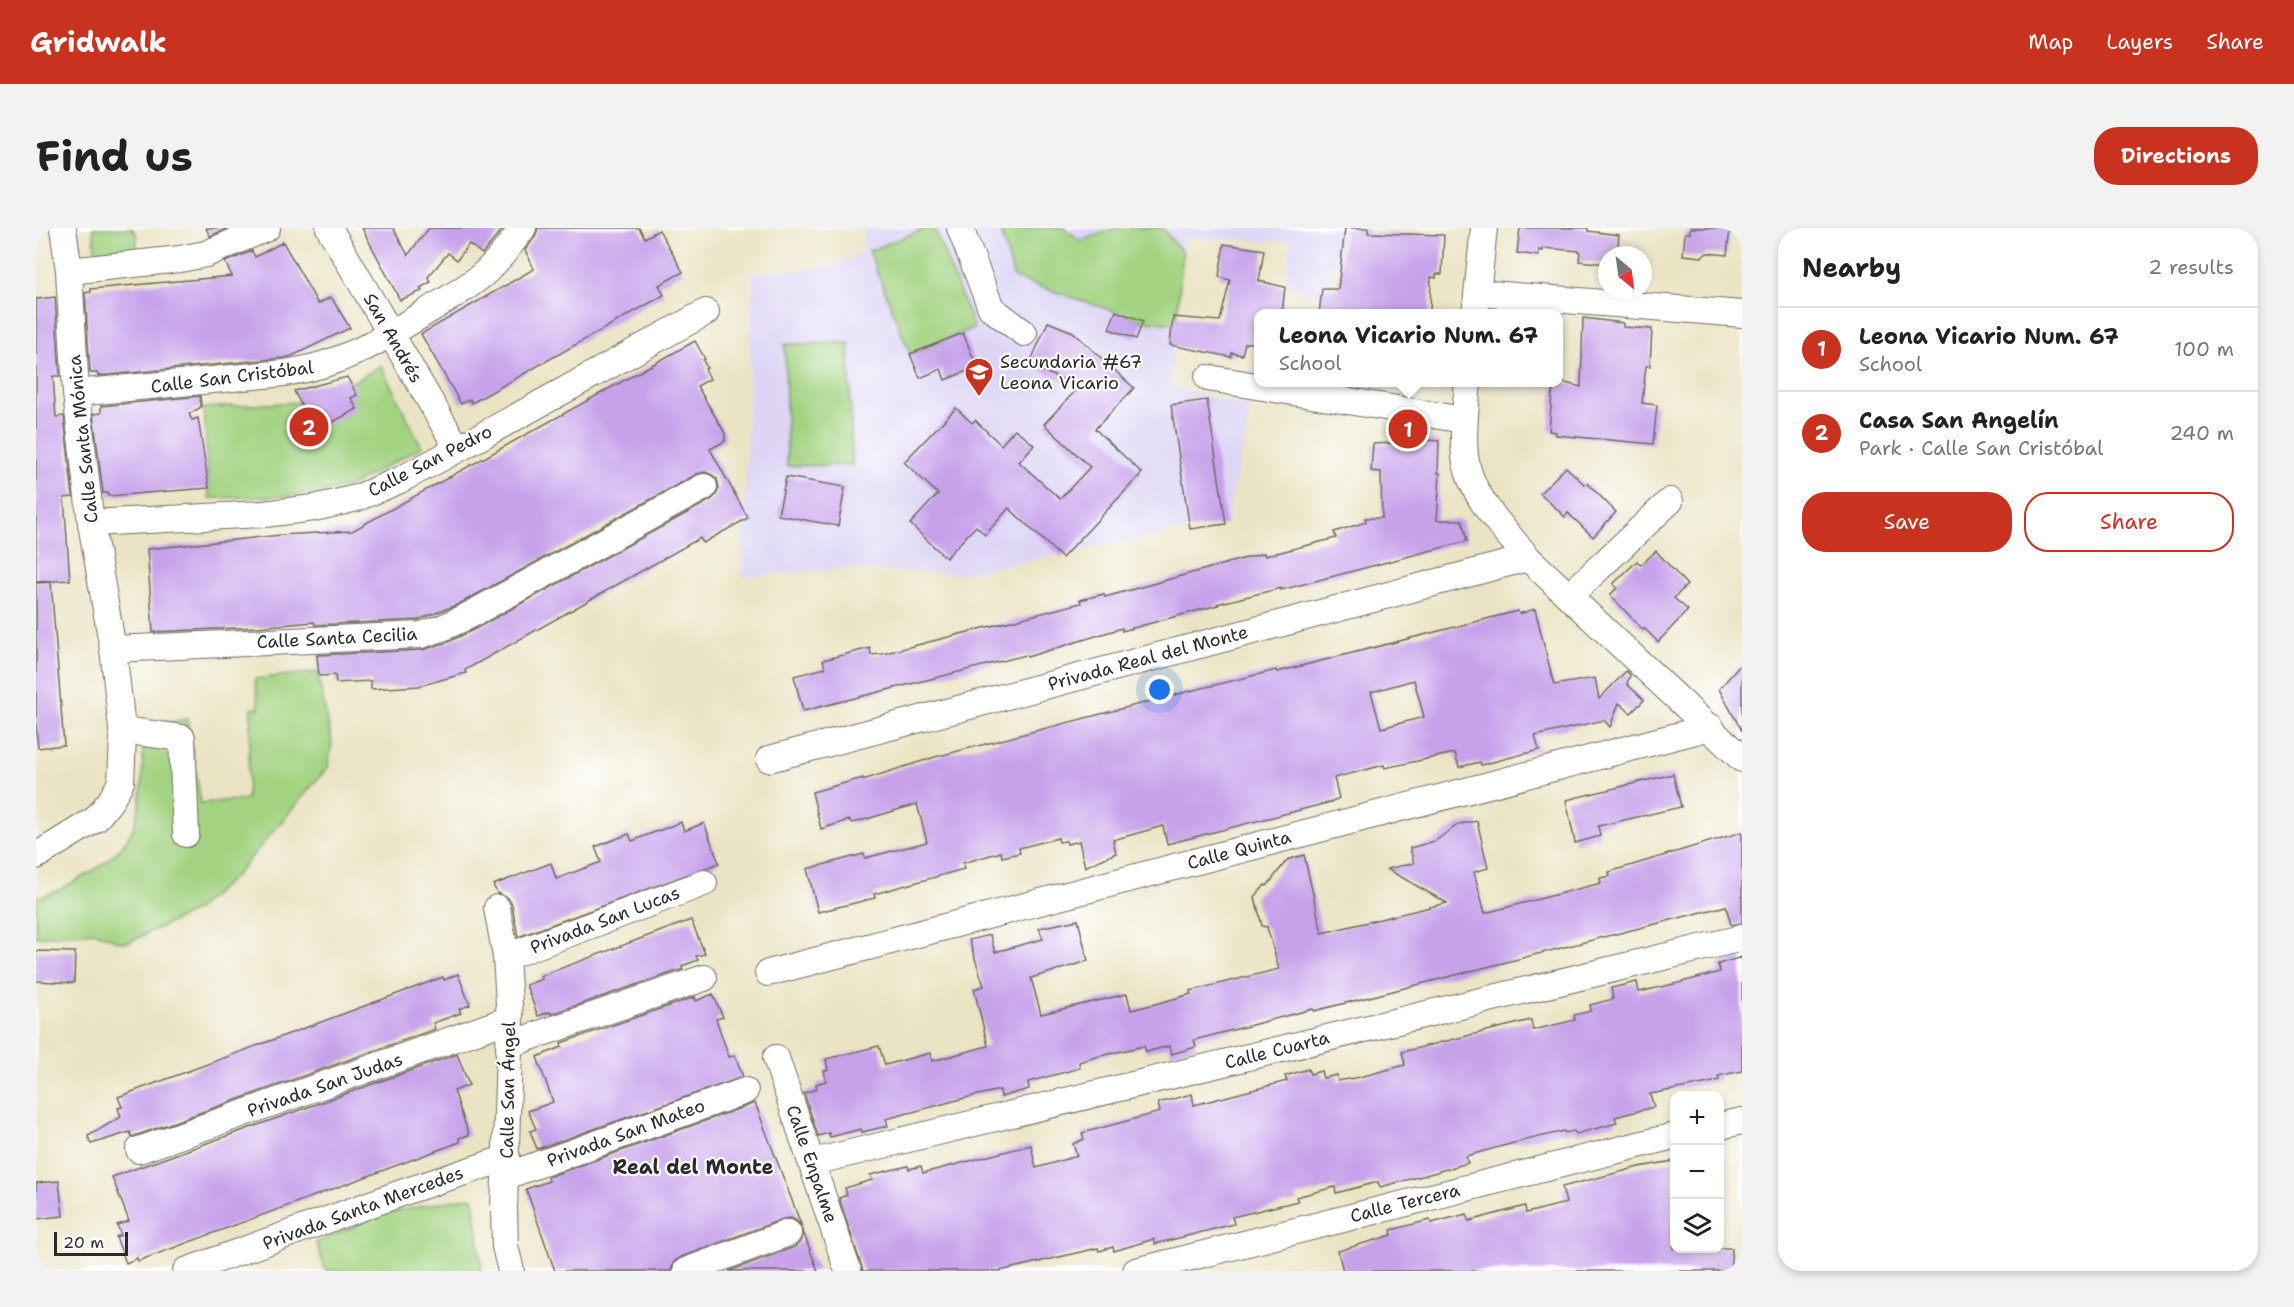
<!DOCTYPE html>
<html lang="en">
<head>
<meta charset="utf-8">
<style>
  body { margin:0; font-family:"Shantell Sans",sans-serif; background:#f2f2f2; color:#222 }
  .controls { position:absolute; right:18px; bottom:18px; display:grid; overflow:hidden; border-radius:12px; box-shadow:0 3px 9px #0003 }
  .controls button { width:54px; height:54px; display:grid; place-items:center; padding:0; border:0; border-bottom:2px solid #e0e0e0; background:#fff; color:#222; font:30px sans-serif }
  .compass { position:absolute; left:1562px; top:18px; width:54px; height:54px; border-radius:50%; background:#fff; box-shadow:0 3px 9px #0003; rotate:151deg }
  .scale { position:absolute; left:18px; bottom:15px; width:74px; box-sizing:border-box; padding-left:6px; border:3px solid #2b2b2b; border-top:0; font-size:16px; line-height:21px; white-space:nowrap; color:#2b2b2b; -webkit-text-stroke:4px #fff; paint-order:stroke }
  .you { position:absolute; left:1124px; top:462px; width:21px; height:21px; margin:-15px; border:4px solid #fff; border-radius:50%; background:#1a73e8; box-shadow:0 0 0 9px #1a73e833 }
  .badge { display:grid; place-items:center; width:39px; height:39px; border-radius:50%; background:#c8321e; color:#fff; font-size:20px; font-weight:700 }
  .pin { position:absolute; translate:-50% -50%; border:3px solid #fff; box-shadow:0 2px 6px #0006 }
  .popup { position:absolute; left:1218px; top:81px; width:309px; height:78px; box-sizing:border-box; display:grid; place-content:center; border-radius:12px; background:#fff; filter:drop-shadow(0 2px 4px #0005); font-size:20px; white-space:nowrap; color:#767676 }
  .popup b { font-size:22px; color:#222 }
  .popup::after { content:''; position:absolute; left:50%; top:100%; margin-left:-12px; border:12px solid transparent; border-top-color:#fff }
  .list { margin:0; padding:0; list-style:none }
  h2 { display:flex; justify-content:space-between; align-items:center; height:78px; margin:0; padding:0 24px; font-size:26px }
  h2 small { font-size:20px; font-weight:400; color:#767676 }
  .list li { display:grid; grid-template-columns:39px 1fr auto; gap:18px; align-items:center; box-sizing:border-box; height:84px; padding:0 24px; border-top:2px solid #e0e0e0 }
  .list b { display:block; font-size:22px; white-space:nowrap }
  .list p { margin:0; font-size:20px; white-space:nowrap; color:#767676 }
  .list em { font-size:20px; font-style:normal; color:#767676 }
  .actions { display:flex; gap:12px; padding:18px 24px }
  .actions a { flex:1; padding:14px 0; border:2px solid #c8321e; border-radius:24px; text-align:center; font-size:21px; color:#c8321e }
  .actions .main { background:#c8321e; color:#fff }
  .icon { flex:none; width:33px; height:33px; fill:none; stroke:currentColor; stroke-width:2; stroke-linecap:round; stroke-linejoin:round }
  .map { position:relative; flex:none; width:1706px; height:1043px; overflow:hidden; border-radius:24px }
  header { display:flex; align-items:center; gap:36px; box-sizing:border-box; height:84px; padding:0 30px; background:#c8321e; color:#fff }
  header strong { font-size:28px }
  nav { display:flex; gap:33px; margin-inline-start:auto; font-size:21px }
  .intro { display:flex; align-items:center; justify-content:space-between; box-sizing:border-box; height:144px; padding:0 36px }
  h1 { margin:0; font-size:42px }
  .button { padding:15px 27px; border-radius:24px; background:#c8321e; color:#fff; font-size:21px; font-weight:700 }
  main { display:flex; gap:36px; padding:0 36px }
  aside { flex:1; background:#fff; border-radius:24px; box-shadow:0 3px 9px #0003 }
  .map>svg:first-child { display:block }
  .built { fill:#ded5f5 }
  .green { fill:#a3d381; stroke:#677f56; stroke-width:1.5 }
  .building { fill:#c7a2eb; fill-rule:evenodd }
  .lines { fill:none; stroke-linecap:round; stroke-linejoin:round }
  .minor-casing { stroke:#6e6c61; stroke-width:28 }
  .minor { stroke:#fff; stroke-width:26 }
  .labels { text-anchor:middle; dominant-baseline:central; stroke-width:4.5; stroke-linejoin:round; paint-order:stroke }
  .street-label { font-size:18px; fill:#2b2b2b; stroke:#fff }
  .poi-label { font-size:18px; fill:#2b2b2b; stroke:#fff; text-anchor:start }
  .neighbourhood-label { font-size:20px; font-weight:bold; fill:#2b2b2b; stroke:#fff }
</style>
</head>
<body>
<header>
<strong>Gridwalk</strong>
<nav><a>Map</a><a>Layers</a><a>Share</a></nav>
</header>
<div class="intro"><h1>Find us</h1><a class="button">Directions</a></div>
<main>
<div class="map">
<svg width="1706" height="1043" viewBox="0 0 1706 1043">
  <rect width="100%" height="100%" fill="#fff"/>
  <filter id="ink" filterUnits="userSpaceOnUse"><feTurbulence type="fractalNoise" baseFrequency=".0167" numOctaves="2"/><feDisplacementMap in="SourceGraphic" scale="12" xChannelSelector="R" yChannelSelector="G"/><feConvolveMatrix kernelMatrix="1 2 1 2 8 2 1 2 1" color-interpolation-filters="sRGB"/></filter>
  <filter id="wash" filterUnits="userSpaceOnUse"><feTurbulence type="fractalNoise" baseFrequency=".008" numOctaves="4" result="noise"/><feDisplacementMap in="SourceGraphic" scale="24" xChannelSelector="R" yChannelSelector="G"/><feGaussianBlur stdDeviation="1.35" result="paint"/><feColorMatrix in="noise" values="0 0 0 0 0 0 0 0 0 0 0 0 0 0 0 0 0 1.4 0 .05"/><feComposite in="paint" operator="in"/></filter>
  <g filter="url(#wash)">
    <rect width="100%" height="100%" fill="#ebe4c4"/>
    <polygon class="built" points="829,0 1311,0 1310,3 1306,4 1304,36 1295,37 1293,68 1267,65 1260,59 1249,55 1255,14 1149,9 1134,158 1215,180 1190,296 1154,301 926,346 804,341 706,349 717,45 798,38 827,24"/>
    <g class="green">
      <polygon points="57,0 96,0 101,7 101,24 60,28"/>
      <polygon points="891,0 898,0 938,100 874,126 833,23"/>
      <polygon points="964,0 1028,0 1045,13 1080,0 1126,0 1147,25 1140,96 1107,93 978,50"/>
      <polygon points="813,115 816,237 751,238 749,116"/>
      <path d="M345 138 386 219 314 258C270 271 220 268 173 270L168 180 278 173 293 167Z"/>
      <path d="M281 444 296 514 292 539 200 647 159 683 93 714H84L60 704 0 709V669C17 667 31 657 47 649 114 612 104 572 108 505L113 499 151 491 165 575 211 571 215 480H223L219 451Z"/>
      <polygon points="434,969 438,971 446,1043 290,1043 280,1015 346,986"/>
    </g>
    <g id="blocks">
      <g class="building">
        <polygon points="170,0 193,0 174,8"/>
        <polygon points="326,0 357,0 372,27 393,0 468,0 446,26 433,16 421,32 412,25 392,49 395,54 384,60 386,63 364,72"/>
        <polygon points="502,0 603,0 609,10 623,2 647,44 623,57 628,67 436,175 434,171 425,176 385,106 498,41 489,22 499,9"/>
        <polygon points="1309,0 1332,0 1332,5 1408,7 1406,46 1400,46 1400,50 1395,49 1394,86 1283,86 1286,61 1302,61"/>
        <polygon points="1484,0 1552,0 1552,3 1583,7 1581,27 1571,27 1571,36 1543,33 1544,23 1507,20 1507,23 1503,22 1503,28 1481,25"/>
        <polygon points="1654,0 1694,0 1691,27 1671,25 1666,29 1647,27 1649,5 1654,5"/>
        <polygon points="247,14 282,76 295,69 314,100 256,128 247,130 62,148 61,145 54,145 49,65 55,64 55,61 196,48 189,34 216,23 219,29"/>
        <polygon points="1188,16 1228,22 1223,53 1249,59 1246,86 1222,86 1218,115 1209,115 1206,127 1196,125 1195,129 1134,117 1137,89 1184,93 1194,52 1183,49"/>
        <polygon points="19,69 24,148 17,148 20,189 28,188 37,269 28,270 34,352 0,354 0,71"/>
        <polygon points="1080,83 1107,93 1100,111 1073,101"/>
        <polygon points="1547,90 1587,95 1587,99 1616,101 1614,138 1610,138 1606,175 1621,177 1617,216 1520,207 1520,204 1513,203 1516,166 1519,154 1522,153 1545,159"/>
        <polygon points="1012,94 1037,104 1098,160 1059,201 1106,245 1026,330 973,280 949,307 940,298 910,330 874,296 902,266 868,234 920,180 936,195 939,192 965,217 979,201 998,217 983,234 1024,271 1054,239 1008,196 1043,159 993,137"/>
        <polygon points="927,105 941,139 909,152 905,141 884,150 874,126"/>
        <polygon points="659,113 669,131 667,132 671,140 669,141 674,151 661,158 689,205 689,213 674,221 712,290 667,315 664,310 429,442 430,445 383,458 335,461 335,453 300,455 299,447 283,448 281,427 386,422 412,414 437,402 675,272 680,267 683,260 681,251 676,247 669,244 661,246 423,376 382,392 279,397 278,394 222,399 117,404 111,321 245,307 316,303"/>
        <polygon points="311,149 321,167 315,170 321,181 291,197 266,179 258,163"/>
        <polygon points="164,168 165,179 153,186 156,192 162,190 173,260 73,268 72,265 67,265 57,186 65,185 65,178"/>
        <polygon points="1171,172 1190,296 1154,301 1135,177"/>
        <polygon points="1377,211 1403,213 1402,245 1404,245 1401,292 1426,292 1431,313 1245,362 1245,360 1181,376 1182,377 1086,403 1086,400 991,429 990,427 767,483 758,448 789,440 787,432 834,420 835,427 846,426 1045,375 1044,372 1068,366 1069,369 1228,325 1229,328 1300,310 1298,304 1330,294 1329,290 1346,290 1345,244 1335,243 1337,216 1376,214"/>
        <polygon points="1530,239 1549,257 1551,255 1580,284 1557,309 1532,285 1529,289 1504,265"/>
        <polygon points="750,249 809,259 802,298 742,287"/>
        <polygon points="1620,323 1651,357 1638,370 1652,382 1622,414 1608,400 1607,402 1574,367 1581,360 1577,356 1601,333 1605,337"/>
        <polygon points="15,354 28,517 2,520 0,497 0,355"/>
        <path d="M1499 381 1518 457 1559 450 1563 471 1590 443 1594 447 1591 456 1608 472 1595 485 1583 475 1574 499 1568 492 1499 508 1503 522 1445 537 1444 534 1423 539 1419 525 1349 540 1348 537 1298 550 1303 570 1295 574 1131 616 1127 598 1077 612 1080 625 1049 639 1043 613 1031 616 1030 613 1023 614 1022 610 983 620 984 625 966 629 965 624 927 635 928 641 838 666 839 670 782 684 771 641 828 626 829 630 891 614 881 576 831 591 816 595 813 592 785 601 776 564 827 550V552L899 529 1154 463 1240 442 1241 444 1482 383 1483 386ZM1378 452 1388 489 1345 500 1335 464Z"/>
        <polygon points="1706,435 1706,503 1683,461"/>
        <polygon points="1637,546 1645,579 1562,598 1564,608 1539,615 1530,572"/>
        <polygon points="1441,593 1452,640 1438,644 1449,685 1565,655 1564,650 1574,648 1573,644 1706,604 1706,695 1695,697 1690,678 1278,783 1277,781 1158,812 1160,819 1135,826 1133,818 1110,824 1108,818 1064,828 1043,834 1044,840 992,854 993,861 965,869 964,862 929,870 850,891 852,898 843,900 826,904 825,901 794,909 793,905 782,908 768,865 781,861 780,856 790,853 788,843 792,842 790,831 843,818 849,837 894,825 896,833 952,818 938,761 948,758 933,712 954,707 959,724 1007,711 1003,700 1042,692 1052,733 995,750 1005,786 1091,766 1095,782 1123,775 1155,766 1154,763 1243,741 1231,699 1226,698 1219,669 1229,657 1231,658 1251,632 1268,627 1286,705 1411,675 1351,641 1378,635 1374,620 1399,613 1423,596"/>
        <polygon points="645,594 648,603 668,595 683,635 482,709 476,677 472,670 461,665 457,657 515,635 520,651 565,634 559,619 593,606 596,613"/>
        <polygon points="655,692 669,726 660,728 662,732 646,738 647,741 515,786 514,784 502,788 490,757 506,751 504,748"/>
        <polygon points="0,723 39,724 38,755 0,753"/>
        <polygon points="1706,729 1706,843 1682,848 1683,852 1673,855 1614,866 1618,879 1579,889 1581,895 1540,906 1538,903 1529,905 1528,903 1474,916 1430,928 1432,935 1390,947 1344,959 1342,954 1300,965 1299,959 1260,969 1262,973 1196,989 1198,996 1119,1016 1118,1011 1078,1023 1077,1019 1063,1023 1062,1020 964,1043 827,1043 803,970 811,967 809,960 836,952 834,947 872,938 873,941 885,938 887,945 995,917 1000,940 1041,928 1037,916 1048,911 1046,905 1124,884 1122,875 1156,866 1158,877 1251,853 1249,848 1272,841 1274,846 1285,843 1287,850 1301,847 1302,853 1324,849 1369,837 1366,824 1495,792 1497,802 1539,792 1538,787 1555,783 1554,777 1577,771 1575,760 1601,754 1603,764 1642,755 1684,744 1682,736"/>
        <polygon points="422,746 434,777 423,781 425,785 397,795 399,801 96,909 94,904 55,916 52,908 85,889 82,880 86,879 82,869 407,749 408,752"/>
        <polygon points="677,766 687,789 680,791 693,829 699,827 707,849 501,921 494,903 500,901 492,883 517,874 501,829 526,819 525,815 659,769 660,773"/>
        <polygon points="421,826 433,857 418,863 433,907 423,910 424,914 102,1033 101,1030 90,1035 80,1009 85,1007 81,997 93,993 76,949"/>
        <polygon points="719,875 766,999 761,993 755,990 747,991 645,1029 638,1034 635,1043 519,1043 490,961 513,953 512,949"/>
        <polygon points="1638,933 1638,1020 1696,1020 1694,1043 1307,1043 1302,1023 1356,1007 1355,1002 1394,992 1395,995 1431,986 1433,993 1489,978 1490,985 1530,975 1526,959 1603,939"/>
        <polygon points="23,953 27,988 0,991 0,955"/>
        <polygon points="766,1001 782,1043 693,1043 758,1019 764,1014 767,1008"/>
      </g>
    </g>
  </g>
  <g filter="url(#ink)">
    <use href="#blocks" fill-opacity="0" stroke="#6e6c61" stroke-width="1.5"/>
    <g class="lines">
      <g class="minor-casing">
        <g id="minor">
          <polyline points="293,0 422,221"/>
          <polyline points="924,0 955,80 988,105"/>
          <polyline points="33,43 144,31 170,26 231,0"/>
          <polyline points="1442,65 1706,86"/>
          <polyline points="1439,86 1448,0"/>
          <polyline points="1172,150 1428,192"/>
          <path d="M1432 154C1430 179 1426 204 1429 228 1433 267 1468 301 1492 330L1706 531"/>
          <path d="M40 165 249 145C305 137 340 115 387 86 406 74 427 63 445 48 461 35 474 17 487 0"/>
          <polyline points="55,295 228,286 278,280 321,270 364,252 422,221 670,84"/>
          <polyline points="1533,368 1634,273"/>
          <polyline points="77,421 385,407 406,400 430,389 668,259"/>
          <polyline points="86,502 146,510 150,606"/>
          <polyline points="733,531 1492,330"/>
          <polyline points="0,628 60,591 75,572 85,554 87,509 77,421 55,295 40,165 33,43 27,0"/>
          <polyline points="461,680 470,729 474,791 468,981 469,1018 475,1043"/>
          <polyline points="470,729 668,655"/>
          <polyline points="732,745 1675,499"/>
          <polyline points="474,816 668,750"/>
          <polyline points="740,830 812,1043"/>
          <polyline points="1684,898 1706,893"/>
          <polyline points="103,922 474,791"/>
          <polyline points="777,934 1706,710"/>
          <polyline points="470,948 709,863"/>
          <polyline points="150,1043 371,963 471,930"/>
          <polyline points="650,1043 752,1005"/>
          <polyline points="1100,1043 1638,908"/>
        </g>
      </g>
      <use href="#minor" class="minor"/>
    </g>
  </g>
  <defs>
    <g id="school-pin" transform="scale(1.5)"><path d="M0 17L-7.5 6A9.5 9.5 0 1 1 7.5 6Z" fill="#c8321e" stroke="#fff"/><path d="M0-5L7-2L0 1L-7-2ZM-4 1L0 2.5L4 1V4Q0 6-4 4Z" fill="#fff"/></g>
  </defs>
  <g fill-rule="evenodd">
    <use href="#school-pin" x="943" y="144"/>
  </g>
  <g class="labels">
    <g class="street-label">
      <text transform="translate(357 110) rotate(60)">San Andrés</text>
      <text transform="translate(196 149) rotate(-7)">Calle San Cristóbal</text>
      <text transform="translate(47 211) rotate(-96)">Calle Santa Mónica</text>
      <text transform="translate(394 233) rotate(-27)">Calle San Pedro</text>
      <text transform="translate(301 410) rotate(-3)">Calle Santa Cecilia</text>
      <text transform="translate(1112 430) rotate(-15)">Privada Real del Monte</text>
      <text transform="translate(1203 622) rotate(-15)">Calle Quinta</text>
      <text transform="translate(569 692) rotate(-21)">Privada San Lucas</text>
      <text transform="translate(1241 822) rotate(-14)">Calle Cuarta</text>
      <text transform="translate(289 857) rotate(-19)">Privada San Judas</text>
      <text transform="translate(472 862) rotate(-89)">Calle San Ángel</text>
      <text transform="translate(590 905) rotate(-20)">Privada San Mateo</text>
      <text transform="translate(776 936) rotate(71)">Calle Enpalme</text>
      <text transform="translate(1369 975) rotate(-14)">Calle Tercera</text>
      <text transform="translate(327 980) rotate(-20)">Privada Santa Mercedes</text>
    </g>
    <g class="poi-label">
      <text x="964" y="134">Secundaria #67<tspan x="964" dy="21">Leona Vicario</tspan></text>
    </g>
    <g class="neighbourhood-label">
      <text x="657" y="939">Real del Monte</text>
    </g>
  </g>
</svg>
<div class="controls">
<button>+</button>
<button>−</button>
<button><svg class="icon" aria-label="layers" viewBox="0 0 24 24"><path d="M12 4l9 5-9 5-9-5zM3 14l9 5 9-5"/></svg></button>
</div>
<svg class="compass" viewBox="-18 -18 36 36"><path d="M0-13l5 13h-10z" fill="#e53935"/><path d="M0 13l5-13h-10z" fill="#767676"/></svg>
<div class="scale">20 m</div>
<div class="you"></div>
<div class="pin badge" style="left:1372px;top:201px">1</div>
<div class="popup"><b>Leona Vicario Num. 67</b>School</div>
<div class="pin badge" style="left:273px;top:199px">2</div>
</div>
<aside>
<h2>Nearby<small>2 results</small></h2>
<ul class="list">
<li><span class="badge">1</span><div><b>Leona Vicario Num. 67</b><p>School</p></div><em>100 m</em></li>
<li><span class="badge">2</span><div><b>Casa San Angelín</b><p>Park · Calle San Cristóbal</p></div><em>240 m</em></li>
</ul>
<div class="actions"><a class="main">Save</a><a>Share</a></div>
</aside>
</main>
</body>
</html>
